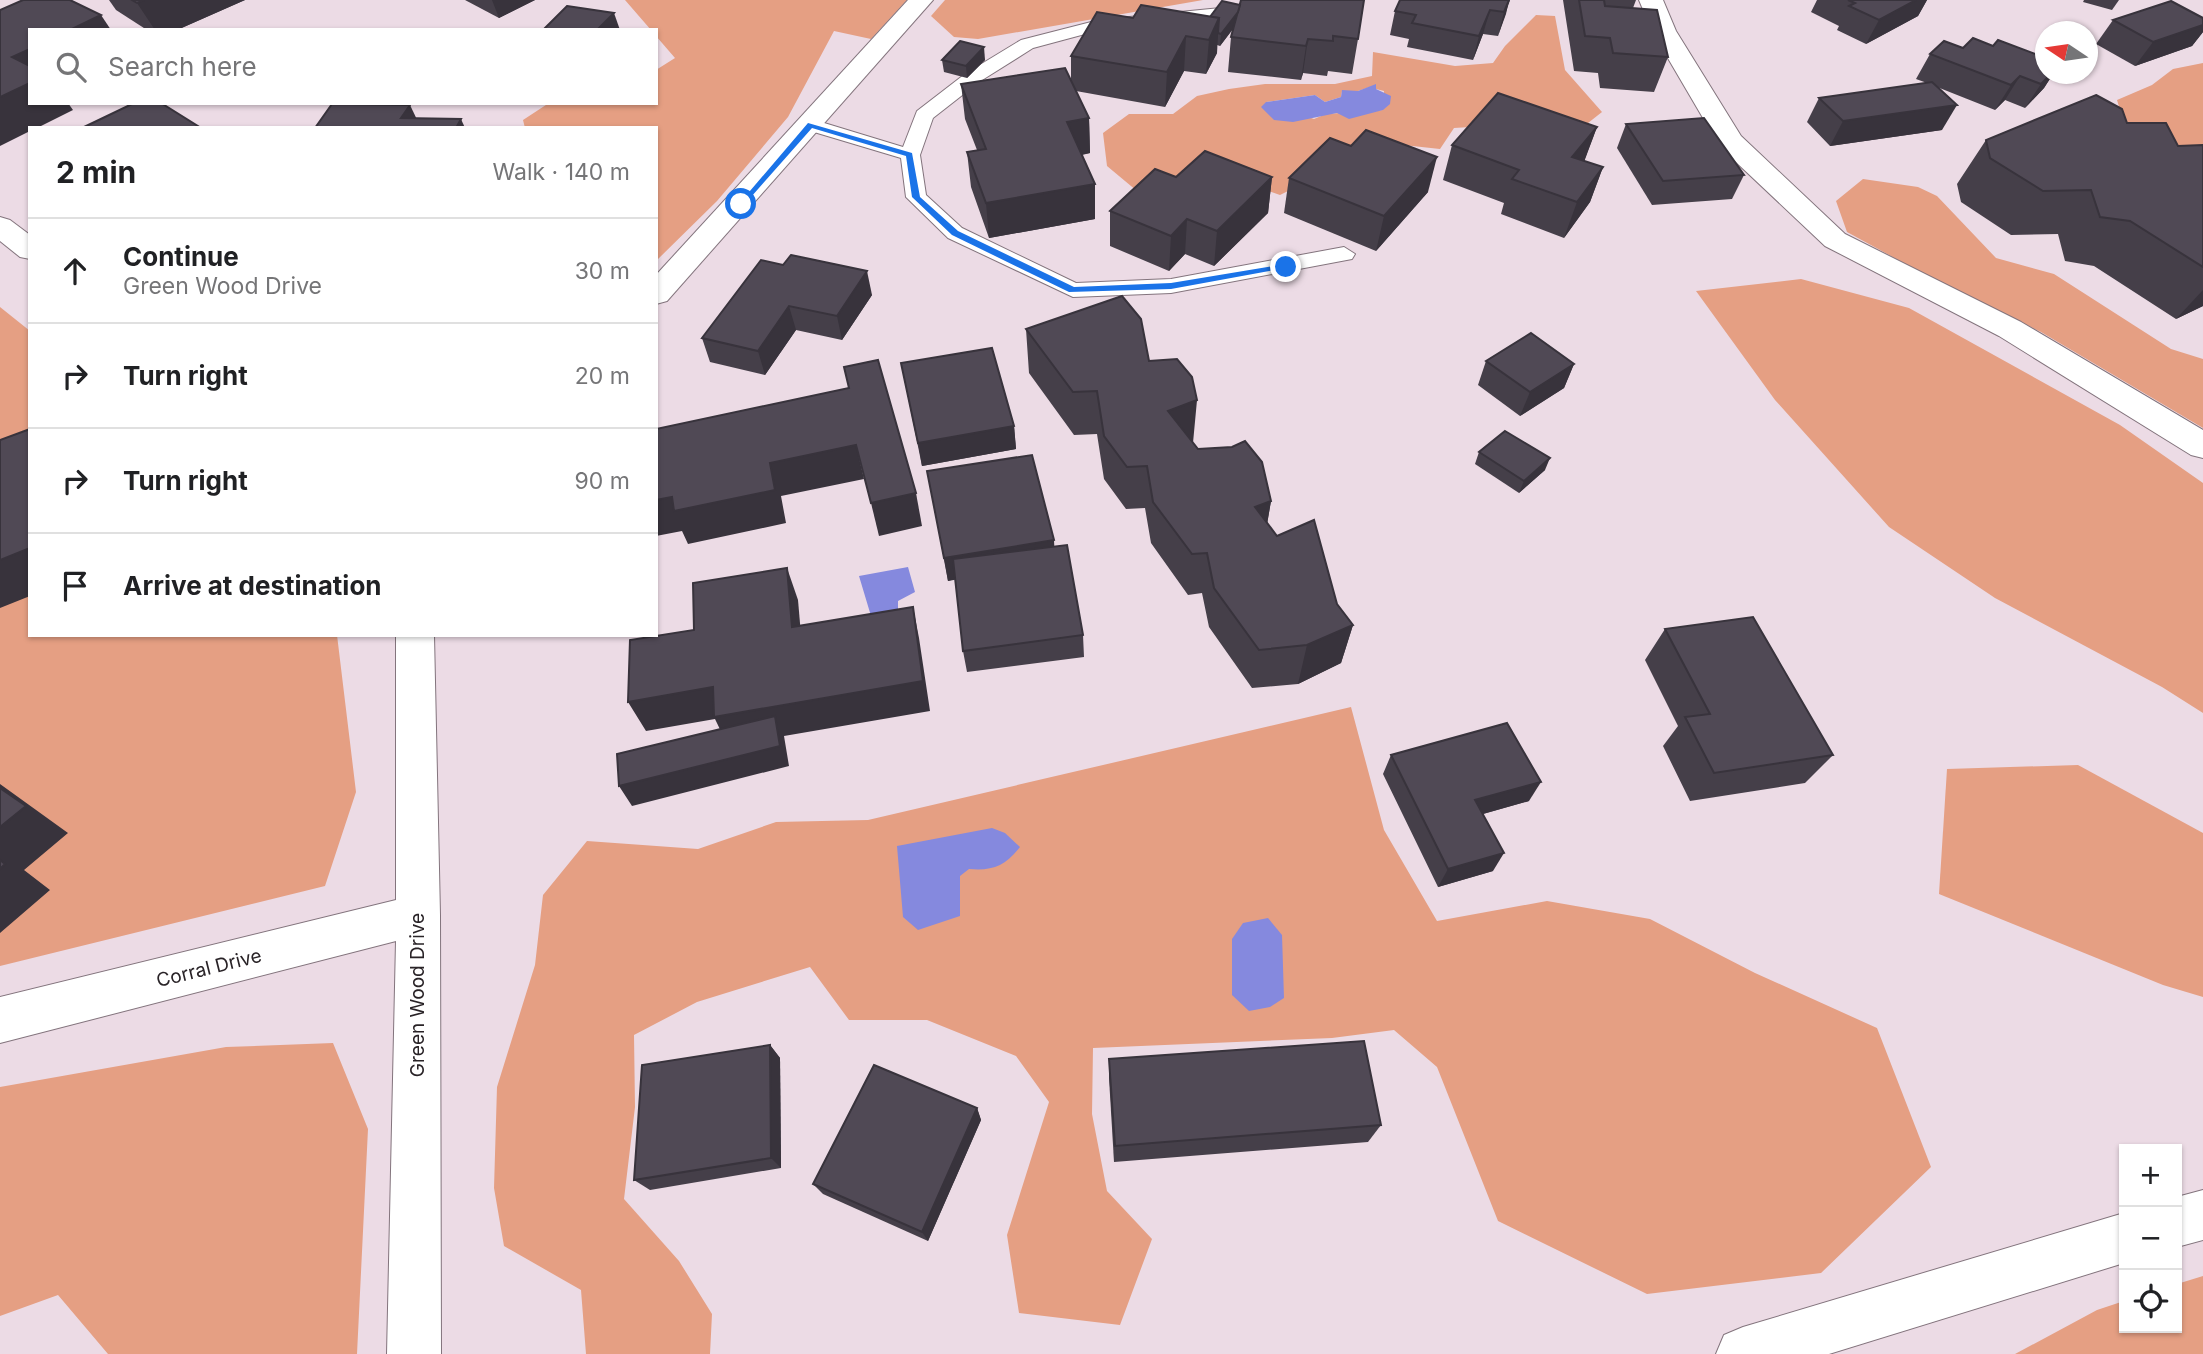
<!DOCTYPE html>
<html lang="en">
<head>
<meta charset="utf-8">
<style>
  body { margin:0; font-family:Inter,sans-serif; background:#f6f6f6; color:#202124 }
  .controls { position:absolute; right:21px; bottom:21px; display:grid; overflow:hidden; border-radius:0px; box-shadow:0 2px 5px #0004 }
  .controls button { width:63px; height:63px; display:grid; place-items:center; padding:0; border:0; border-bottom:2px solid #e0e0e0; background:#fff; color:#202124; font:35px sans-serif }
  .compass { position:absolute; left:2035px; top:21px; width:63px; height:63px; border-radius:50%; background:#fff; box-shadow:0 2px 5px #0004; rotate:283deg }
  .stop { position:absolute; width:21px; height:21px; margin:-16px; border:5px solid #1a73e8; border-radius:50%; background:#fff }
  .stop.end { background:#1a73e8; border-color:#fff; box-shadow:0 2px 7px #0008 }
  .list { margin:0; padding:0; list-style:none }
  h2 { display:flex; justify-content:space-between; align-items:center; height:91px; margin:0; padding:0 28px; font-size:30px }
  h2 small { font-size:23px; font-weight:400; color:#757577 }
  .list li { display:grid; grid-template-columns:46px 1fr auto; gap:21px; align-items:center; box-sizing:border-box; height:105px; padding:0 28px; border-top:2px solid #e0e0e0 }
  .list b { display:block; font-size:26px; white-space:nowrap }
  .list p { margin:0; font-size:23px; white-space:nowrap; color:#757577 }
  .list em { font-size:23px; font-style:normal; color:#757577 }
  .icon { flex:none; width:38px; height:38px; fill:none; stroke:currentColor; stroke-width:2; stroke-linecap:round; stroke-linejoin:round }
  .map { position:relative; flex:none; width:2203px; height:1354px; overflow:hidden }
  .search { position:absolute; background:#fff; box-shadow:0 2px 5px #0004; left:28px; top:28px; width:630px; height:77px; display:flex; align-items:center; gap:18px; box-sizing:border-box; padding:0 24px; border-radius:0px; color:#757577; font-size:26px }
  .panel { position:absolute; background:#fff; box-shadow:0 2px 5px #0004; left:28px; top:126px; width:630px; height:511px; border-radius:0px }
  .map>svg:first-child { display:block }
  .green { fill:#e59f83; fill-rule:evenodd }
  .water { fill:#8589de }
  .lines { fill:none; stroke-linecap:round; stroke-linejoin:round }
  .lane-casing { stroke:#83747d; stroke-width:2 }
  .street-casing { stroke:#83747d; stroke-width:2 }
  .lane { fill:#fff; fill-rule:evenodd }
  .street { fill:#fff; fill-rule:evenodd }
  .wall { fill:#453f49 }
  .shaded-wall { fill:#38333c }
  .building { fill:#504955; stroke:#38333c; stroke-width:2 }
  .route { fill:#1a73e8 }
  .labels { text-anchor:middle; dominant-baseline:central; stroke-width:7; stroke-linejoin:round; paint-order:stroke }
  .street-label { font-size:19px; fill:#292327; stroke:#fff }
</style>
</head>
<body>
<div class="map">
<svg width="2203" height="1354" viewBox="0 0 2203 1354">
  <rect width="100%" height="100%" fill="#ecdbe5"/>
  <g class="green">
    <polygon points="625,0 907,0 871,39 834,31 788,117 717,201 656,261 656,128 525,128 523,120 549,103 656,103 656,70 675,58 656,36 656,30 651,30"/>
    <polygon points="945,0 1203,0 978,39 954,37 931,16"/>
    <path d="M1536 15 1555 16 1565 70 1602 112 1583 127 1519 124 1454 128 1440 149 1385 143 1280 195 1224 176 1137 191 1107 166 1103 133 1129 114H1173L1197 96 1229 89 1265 84H1335L1372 76 1373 52 1455 66 1493 63 1505 46ZM1376 85V89L1384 91 1383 110 1326 114 1314 119 1266 102 1315 95 1325 102 1341 97 1342 91H1358Z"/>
    <polygon points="2203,63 2203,167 2130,143 2117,100 2152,85 2173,69"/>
    <polygon points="1863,179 1918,187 1937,196 1996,258 2054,274 2171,349 2203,359 2203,428 2041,332 1944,285 1847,232 1836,201"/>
    <polygon points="1801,279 1909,308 2120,425 2203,483 2203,713 2162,687 1995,598 1889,527 1775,400 1696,291"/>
    <polygon points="0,307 30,331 30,635 337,635 356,792 325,886 0,966"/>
    <polygon points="1351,707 1384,830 1437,921 1547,901 1650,919 1755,973 1877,1028 1931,1167 1821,1273 1647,1294 1498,1221 1437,1067 1394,1030 1332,1038 1093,1048 1092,1114 1107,1191 1152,1239 1120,1325 1019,1313 1007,1235 1049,1102 1016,1056 927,1020 849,1020 810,967 697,1002 634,1035 635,1107 624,1199 679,1261 712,1314 710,1354 586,1354 581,1290 504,1246 494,1188 497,1087 535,965 543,895 587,841 698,849 776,822 868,820"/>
    <polygon points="2078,765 2203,833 2203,997 2163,985 1939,894 1947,769"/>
    <polygon points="333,1043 368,1129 357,1354 108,1354 58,1295 0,1316 0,1087 226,1047"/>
    <polygon points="2203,1276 2203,1354 2015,1354 2097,1310 2124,1301 2124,1328 2177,1328 2177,1284"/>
  </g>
  <g class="water">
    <polygon points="1376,84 1376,89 1391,96 1390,104 1383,110 1349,119 1337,113 1293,122 1274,120 1261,107 1266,102 1315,95 1325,102 1341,97 1342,90 1358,91"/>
    <polygon points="908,567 915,592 898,601 898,615 871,616 859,576"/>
    <path d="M992 828 1005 833 1020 847C1005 866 993 871 969 869L960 876V916L918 930 903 917 897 846Z"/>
    <polygon points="1268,918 1282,935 1284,998 1270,1007 1249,1011 1232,995 1232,939 1243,923"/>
  </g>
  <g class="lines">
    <g class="lane-casing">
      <polygon id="lane" points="1251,5 1257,6 1260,10 1257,14 1100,30 1033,48 979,82 933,118 920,155 926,195 962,228 1076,283 1171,279 1344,247 1355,254 1352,259 1171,293 1073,297 948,238 906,197 901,158 804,129 801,125 811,119 903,147 917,111 965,74 1021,40 1099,20"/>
    </g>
    <g class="street-casing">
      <g id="street">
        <polygon points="908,0 933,0 667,301 656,304 656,275"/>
        <polygon points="1639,0 1663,0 1676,31 1741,136 1845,234 2021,322 2203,430 2203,458 2191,455 1999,336 1825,246 1720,147 1652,31"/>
        <polygon points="0,217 10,220 30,235 30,259 20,257 0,241"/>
        <polygon points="396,635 434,635 440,915 441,1354 387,1354 396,941 0,1043 0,997 396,900"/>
        <polygon points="2203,1190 2203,1240 2177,1247 2177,1197"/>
        <polygon points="2124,1213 2124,1263 1829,1354 1716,1354 1724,1335 1743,1327"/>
      </g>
    </g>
    <use href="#lane" class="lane"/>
    <use href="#street" class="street"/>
  </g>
  <g class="wall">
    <polygon points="109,0 245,0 177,30 147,30 116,10"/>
    <polygon points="465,0 535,0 499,18"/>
    <polygon points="1510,0 1498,36 1483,34 1473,60 1407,47 1409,39 1390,35 1395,11"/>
    <polygon points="1563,0 1636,0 1633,8 1668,57 1654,92 1600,88 1598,73 1574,71"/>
    <polygon points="1817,0 1927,0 1918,16 1866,44 1837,30 1839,26 1811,12"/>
    <polygon points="2084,0 2119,0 2112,10 2083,2"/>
    <polygon points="1210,17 1358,39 1352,74 1328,71 1327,76 1303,73 1301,80 1228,72 1231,37 1233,29 1220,46 1217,45 1217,53 1206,74 1184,71 1165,107 1076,91 1089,118 1090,153 1082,155 1095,219 989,238 971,187 967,152 977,150 965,119 961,84 1071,81 1071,56 1133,18"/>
    <polygon points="2203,18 2203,32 2192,46 2135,66 2096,44 2113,20"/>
    <polygon points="1963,48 2046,74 2053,74 2044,88 2025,108 2005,100 1995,110 1937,87 1942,130 1830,146 1807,122 1819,98 1927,83 1916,79 1930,54"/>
    <polygon points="942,60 985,60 967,78 944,72"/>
    <polygon points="2127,123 2178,146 2203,145 2203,306 2176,319 2094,266 2065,261 2058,234 2011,235 1961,202 1957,184 1986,140"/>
    <polygon points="1626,124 1744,175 1732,199 1652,205 1617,148"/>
    <polygon points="1597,127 1584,161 1603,167 1590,202 1564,238 1501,214 1504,203 1443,180 1452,145"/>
    <polygon points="1176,177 1272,177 1268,213 1214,266 1185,254 1169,271 1110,246 1110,211"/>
    <polygon points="1289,178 1428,192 1376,251 1284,213"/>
    <polygon points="761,260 872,295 842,340 796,330 765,375 710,362 702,338"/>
    <polygon points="1026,329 1149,361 1193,443 1198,449 1271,501 1267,524 1337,604 1353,625 1341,663 1298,684 1252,688 1209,627 1202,593 1188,595 1151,543 1145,508 1126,509 1104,479 1097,434 1074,435 1029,373"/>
    <polygon points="1486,361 1574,364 1564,388 1520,416 1478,385"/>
    <polygon points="901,363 1014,426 1016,449 922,466"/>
    <polygon points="1479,452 1545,470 1519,493 1475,464"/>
    <polygon points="927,471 1054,547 1083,635 1084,657 967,672 963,651 955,579 948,581"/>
    <polygon points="1665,629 1833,755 1805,783 1690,801 1663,746 1678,726 1645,660"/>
    <polygon points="1391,755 1529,801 1483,814 1493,871 1438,887 1383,774"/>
    <polygon points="770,1045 780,1058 781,1168 650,1190 634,1180"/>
    <polygon points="1109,1059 1381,1125 1368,1142 1114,1162 1109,1078"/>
    <polygon points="977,1108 981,1120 928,1241 823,1194 813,1184"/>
  </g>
  <g class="shaded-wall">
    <polygon points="144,0 245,0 177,30 155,30 137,3"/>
    <polygon points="492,0 535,0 499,18"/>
    <polygon points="1509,0 1506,14 1498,36 1504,12"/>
    <polygon points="1916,0 1927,0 1918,16 1866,44 1879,20"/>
    <polygon points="1242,6 1241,18 1220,46 1221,34"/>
    <polygon points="1490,10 1483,34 1473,60 1479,36"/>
    <polygon points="614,13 620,30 597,30"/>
    <polygon points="101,15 111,30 70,30"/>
    <polygon points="1219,18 1217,53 1206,74 1209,40"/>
    <polygon points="2203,25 2203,32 2192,46 2135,66 2153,42"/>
    <polygon points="1186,36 1184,71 1165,107 1167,72"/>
    <polygon points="1308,39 1303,73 1301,80 1306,46"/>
    <polygon points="984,47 985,60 967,78 966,66"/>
    <polygon points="30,49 30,79 12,57"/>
    <polygon points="2051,74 2053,74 2044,88 2025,108 2041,84"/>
    <polygon points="2020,76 2005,100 1995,110 2011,85"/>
    <polygon points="30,83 30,103 68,103 73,110 37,128 30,128 30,131 0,146 0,97"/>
    <polygon points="410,105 421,128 401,118"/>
    <polygon points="1957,105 1942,130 1830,146 1843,121"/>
    <polygon points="1089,118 1090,153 1068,157 1067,122"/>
    <polygon points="461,119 465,128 456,128"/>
    <polygon points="1597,127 1584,162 1572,157"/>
    <polygon points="1437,157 1428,192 1376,251 1384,216"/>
    <polygon points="1603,167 1590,202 1564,238 1577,202"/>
    <polygon points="1272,177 1268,213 1214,266 1217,231"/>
    <polygon points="1095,184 1095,219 989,238 986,203"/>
    <polygon points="1187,219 1185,254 1169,271 1171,236"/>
    <polygon points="867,271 872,295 842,340 837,316"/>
    <polygon points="2203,290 2203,306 2176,319"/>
    <polygon points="789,306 796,330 765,375 758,351"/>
    <polygon points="1574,364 1564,388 1520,416 1530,392"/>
    <polygon points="1197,400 1193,443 1168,411"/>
    <polygon points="1014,426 1016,449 922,466 918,443"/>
    <polygon points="856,445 864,479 781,496 786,523 688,544 682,531 656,536 656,500 770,463"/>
    <polygon points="1550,458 1545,470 1519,493 1524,481"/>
    <polygon points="916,493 922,526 879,536 871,503"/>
    <polygon points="1271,501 1264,542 1255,507"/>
    <polygon points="1054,540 1055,562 948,581 944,558"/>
    <polygon points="30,548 30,596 0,608 0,560"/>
    <polygon points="787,568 798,600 803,658 792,627"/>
    <polygon points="913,607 919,638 930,711 784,736 789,766 632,806 619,786 728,746 715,719 646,731 628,702"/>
    <polygon points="1353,625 1341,663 1298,684 1307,645"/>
    <polygon points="1541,782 1529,801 1465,819 1475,800"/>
    <polygon points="0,784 68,833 24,870 50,890 0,933"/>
    <polygon points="1504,853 1493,871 1438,887 1448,869"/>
    <polygon points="770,1045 780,1058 781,1168 771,1158"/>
    <polygon points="977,1108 981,1120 928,1241 922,1232"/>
  </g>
  <g class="building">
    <polygon points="23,0 70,0 101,15 70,30 30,30 30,49 12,57 30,66 30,83 0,97 0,10"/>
    <polygon points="132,0 144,0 137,3"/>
    <polygon points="1241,0 1364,0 1358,39 1333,36 1333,41 1308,39 1306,46 1231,37"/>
    <polygon points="1400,0 1509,0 1504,12 1490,10 1479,36 1412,23 1416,15 1395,11"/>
    <polygon points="1579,0 1604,0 1605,6 1657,10 1668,57 1613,53 1610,38 1585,36"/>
    <polygon points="1848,0 1916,0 1879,20 1849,6 1855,3"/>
    <polygon points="1222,1 1240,5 1238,12 1221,34 1218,33 1219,18 1210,17"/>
    <polygon points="2171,1 2203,18 2203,25 2153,42 2113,20"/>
    <polygon points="1141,5 1219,18 1209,40 1186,36 1167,72 1071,56 1097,12 1133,18"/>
    <polygon points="567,6 614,13 597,30 543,30"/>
    <polygon points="1973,38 1993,46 1998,40 2046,58 2046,74 2051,74 2041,84 2020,76 2011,85 1930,54 1944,41 1963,48"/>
    <polygon points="960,41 984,47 966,66 942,60"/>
    <polygon points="1065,68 1089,118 1067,122 1095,184 986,203 967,152 986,149 961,84"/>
    <polygon points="1932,82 1957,105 1843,121 1819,98"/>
    <polygon points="1498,93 1597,127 1572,157 1603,167 1577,202 1512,179 1519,170 1452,145"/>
    <polygon points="2096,95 2122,109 2127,123 2166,123 2178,146 2203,145 2203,267 2130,221 2100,217 2091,190 2043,191 1990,158 1986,140"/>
    <polygon points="134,103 161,103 201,128 82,128"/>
    <polygon points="332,104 410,105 401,118 461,119 456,128 315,128"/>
    <polygon points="1704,118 1744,175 1663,181 1626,124"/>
    <polygon points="1366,130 1437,157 1384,216 1289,178 1330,138 1351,146"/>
    <polygon points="1205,151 1272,177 1217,231 1187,219 1171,236 1110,211 1155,169 1176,177"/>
    <polygon points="791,255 867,271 837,316 789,306 758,351 702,338 761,260 783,265"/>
    <polygon points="1122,296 1141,319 1149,361 1177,359 1192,377 1197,400 1168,411 1198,449 1232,447 1245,441 1262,462 1271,501 1255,507 1277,536 1314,520 1337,604 1353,625 1307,645 1259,650 1214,588 1207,553 1192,554 1153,502 1147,466 1127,467 1104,436 1097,391 1073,392 1026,329"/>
    <polygon points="1531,333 1574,364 1530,392 1486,361"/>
    <polygon points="992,348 1014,426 918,443 901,363"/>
    <polygon points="878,360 916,493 871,503 856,445 770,463 775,490 674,511 672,497 656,500 656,429 849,388 844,367"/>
    <polygon points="30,429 30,548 0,560 0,440"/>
    <polygon points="1505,431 1550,458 1524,481 1479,452"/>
    <polygon points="1032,455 1054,540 944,558 927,471"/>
    <polygon points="1067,545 1083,635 963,651 953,559"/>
    <polygon points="787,568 792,627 913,607 923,681 714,717 713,687 628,702 630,640 694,630 693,583"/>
    <polygon points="1753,617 1833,755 1714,773 1685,717 1710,714 1665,629"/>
    <polygon points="775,716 780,746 619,786 617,754"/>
    <polygon points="1507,723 1541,782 1475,800 1504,853 1448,869 1391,755"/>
    <polygon points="0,788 26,806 0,827"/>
    <polygon points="0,860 5,864 0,869"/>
    <polygon points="1364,1041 1381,1125 1115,1146 1109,1059"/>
    <polygon points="770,1045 771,1158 634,1180 642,1065"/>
    <polygon points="874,1065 977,1108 922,1232 813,1184"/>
  </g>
  <polygon class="route" points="808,123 912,153 920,197 958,231 1074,287 1171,283 1286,264 1291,267 1171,289 1069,292 952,235 912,197 906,156 812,128 744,205 738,205"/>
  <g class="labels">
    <g class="street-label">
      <text transform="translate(209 968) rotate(-14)">Corral Drive</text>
      <text transform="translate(417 995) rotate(-90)">Green Wood Drive</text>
    </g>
  </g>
</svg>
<div class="controls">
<button>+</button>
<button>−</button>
<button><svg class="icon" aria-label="locate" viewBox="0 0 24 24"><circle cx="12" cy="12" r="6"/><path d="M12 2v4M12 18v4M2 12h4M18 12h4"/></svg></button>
</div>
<svg class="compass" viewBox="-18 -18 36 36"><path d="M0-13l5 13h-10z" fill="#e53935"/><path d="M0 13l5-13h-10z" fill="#757577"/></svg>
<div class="stop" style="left:741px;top:204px"></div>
<div class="stop end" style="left:1286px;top:267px"></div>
<div class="search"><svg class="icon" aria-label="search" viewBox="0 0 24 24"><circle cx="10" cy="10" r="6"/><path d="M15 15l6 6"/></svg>Search here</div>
<section class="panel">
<h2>2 min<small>Walk · 140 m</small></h2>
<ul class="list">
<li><svg class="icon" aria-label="ahead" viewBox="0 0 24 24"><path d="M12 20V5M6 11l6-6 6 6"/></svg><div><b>Continue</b><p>Green Wood Drive</p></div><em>30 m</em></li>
<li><svg class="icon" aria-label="right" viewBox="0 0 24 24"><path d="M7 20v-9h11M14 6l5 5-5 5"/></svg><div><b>Turn right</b></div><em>20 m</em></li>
<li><svg class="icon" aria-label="right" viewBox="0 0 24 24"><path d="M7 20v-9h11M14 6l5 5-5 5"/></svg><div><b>Turn right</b></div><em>90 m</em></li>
<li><svg class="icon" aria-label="arrive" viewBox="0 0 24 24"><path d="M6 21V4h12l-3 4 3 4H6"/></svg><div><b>Arrive at destination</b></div></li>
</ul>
</section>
</div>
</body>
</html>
